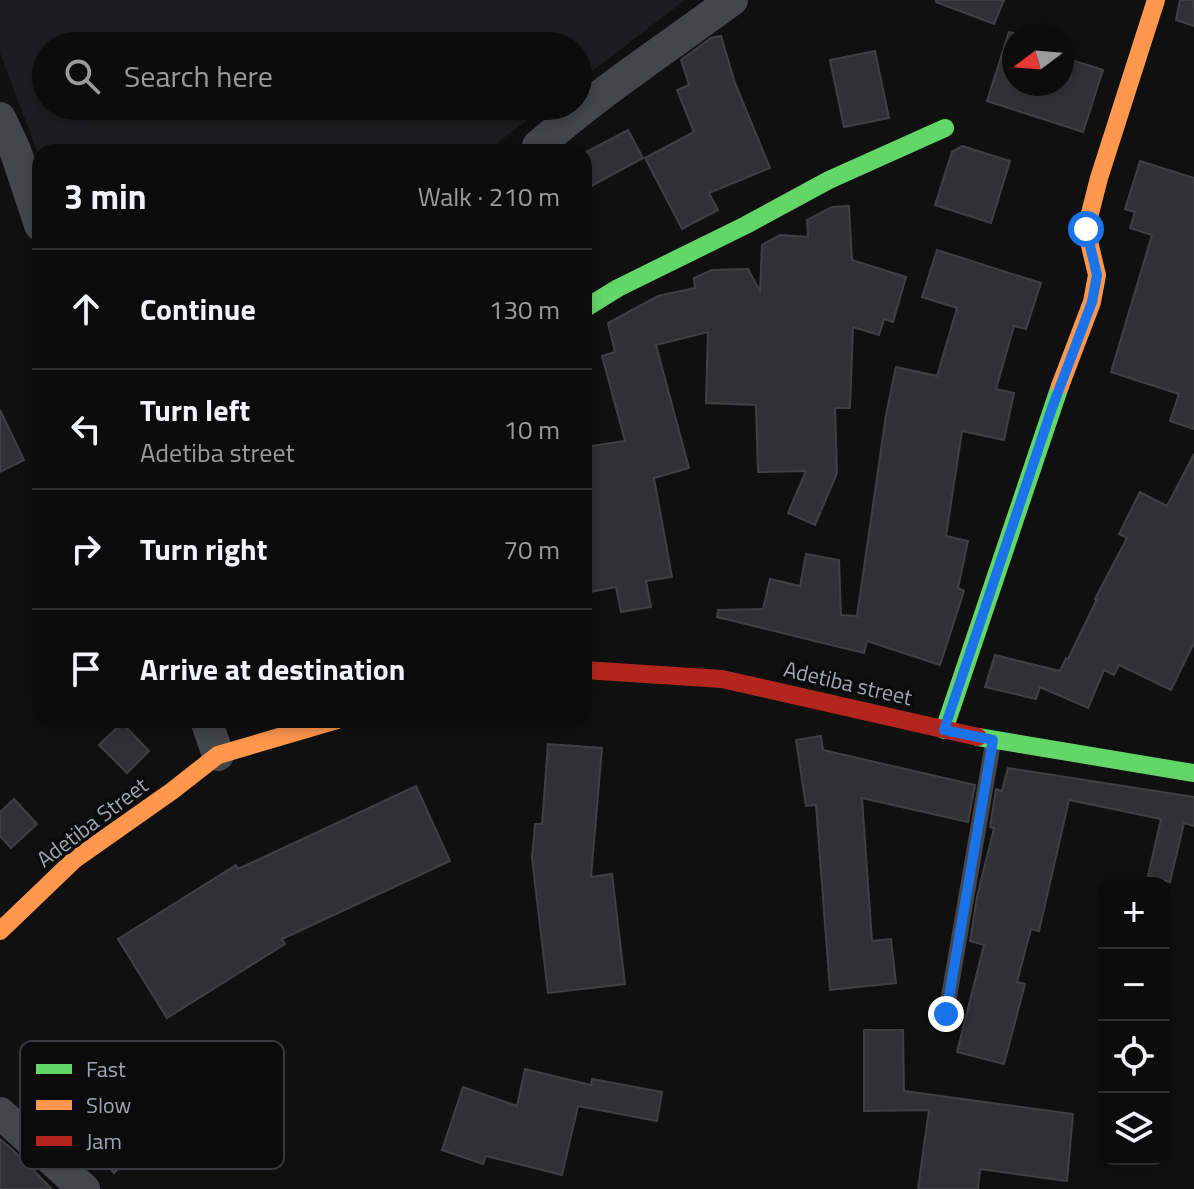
<!DOCTYPE html>
<html lang="en">
<head>
<meta charset="utf-8">
<style>
  body { margin:0; font-family:"Titillium Web",sans-serif; background:#151516; color:#f1f3f6 }
  .controls { position:absolute; right:24px; bottom:24px; display:grid; overflow:hidden; border-radius:16px; box-shadow:0 4px 12px #0003 }
  .controls button { width:72px; height:72px; display:grid; place-items:center; padding:0; border:0; border-bottom:2px solid #2c2c2e; background:#0c0c0d; color:#f1f3f6; font:40px sans-serif }
  .compass { position:absolute; left:1002px; top:24px; width:72px; height:72px; border-radius:50%; background:#0c0c0d; box-shadow:0 4px 12px #0003; rotate:254deg }
  .stop { position:absolute; width:24px; height:24px; margin:-18px; border:6px solid #1a73e8; border-radius:50%; background:#fff }
  .stop.end { background:#1a73e8; border-color:#fff; box-shadow:0 2px 8px #0008 }
  .list { margin:0; padding:0; list-style:none }
  h2 { display:flex; justify-content:space-between; align-items:center; height:104px; margin:0; padding:0 32px; font-size:34px }
  h2 small { font-size:26px; font-weight:400; color:#9a9b9d }
  .list li { display:grid; grid-template-columns:52px 1fr auto; gap:24px; align-items:center; box-sizing:border-box; height:120px; padding:0 32px; border-top:2px solid #2c2c2e }
  .list b { display:block; font-size:30px; white-space:nowrap }
  .list p { margin:0; font-size:26px; white-space:nowrap; color:#9a9b9d }
  .list em { font-size:26px; font-style:normal; color:#9a9b9d }
  .icon { flex:none; width:44px; height:44px; fill:none; stroke:currentColor; stroke-width:2; stroke-linecap:round; stroke-linejoin:round }
  .map { position:relative; flex:none; width:1194px; height:1189px; overflow:hidden }
  .search { position:absolute; background:#0c0c0d; box-shadow:0 4px 12px #0003; left:32px; top:32px; width:560px; height:88px; display:flex; align-items:center; gap:20px; box-sizing:border-box; padding:0 28px; border-radius:44px; color:#9a9b9d; font-size:30px }
  .panel { position:absolute; background:#0c0c0d; box-shadow:0 4px 12px #0003; left:32px; top:144px; width:560px; height:584px; border-radius:24px }
  .map>svg:first-child { display:block }
  .built { fill:#1d1d1f }
  .building { fill:#313133; stroke:#404044; stroke-width:2 }
  .lines { fill:none; stroke-linecap:round; stroke-linejoin:round }
  .lane { stroke:#454649; stroke-width:16 }
  .street { stroke:#454649; stroke-width:32 }
  .fast { stroke:#63d668; stroke-width:18 }
  .slow { stroke:#ff974d; stroke-width:18 }
  .jam { stroke:#b3261e; stroke-width:18 }
  .route { stroke:#1a73e8; stroke-width:10 }
  .labels { text-anchor:middle; dominant-baseline:central; stroke-width:7; stroke-linejoin:round; paint-order:stroke }
  .street-label { font-size:22px; fill:#a1a5b2; stroke:#0b0b0c }
  .key { fill:#0b0b0c; stroke:#38393e; stroke-width:2 }
  .key-label { font-size:22px; fill:#a1a5b2 }
</style>
</head>
<body>
<div class="map">
<svg width="1194" height="1189" viewBox="0 0 1194 1189">
  <rect width="100%" height="100%" fill="#101011"/>
  <polygon class="built" points="0,0 685,0 578,82 578,46 46,46 46,106 546,106 485,152 40,152 40,159 0,53"/>
  <g class="building">
    <polygon points="936,0 1004,0 994,24 936,2"/>
    <polygon points="1180,0 1194,0 1194,26 1176,20"/>
    <polygon points="1009,32 1014,33 1014,84 1062,84 1062,57 1103,70 1083,132 987,101"/>
    <polygon points="721,36 735,83 770,168 709,193 718,210 682,229 645,158 694,132 677,90 689,85 681,60 711,38"/>
    <polygon points="875,51 889,118 844,127 830,60"/>
    <polygon points="628,130 643,158 584,190 584,153"/>
    <polygon points="962,146 1010,161 991,223 935,205 952,152"/>
    <polygon points="1140,161 1194,178 1194,429 1170,421 1179,394 1111,372 1152,235 1130,228 1135,212 1125,209"/>
    <polygon points="849,206 852,260 906,277 893,322 884,319 879,335 853,327 850,408 835,408 837,473 815,525 788,513 806,471 758,472 756,405 706,403 708,332 656,345 689,468 654,478 672,577 646,581 651,607 621,612 616,587 590,592 584,556 584,447 625,441 602,356 615,352 608,323 658,296 695,288 694,278 712,270 748,269 760,291 762,245 780,235 808,237 807,220 832,207"/>
    <polygon points="937,250 1041,283 1026,329 1014,326 996,389 1014,393 1004,440 962,431 946,536 968,541 958,588 964,591 940,665 867,641 864,653 717,617 718,610 763,609 770,579 800,586 806,554 839,560 841,615 857,616 886,415 896,367 937,376 957,308 922,297"/>
    <polygon points="0,410 24,460 0,472"/>
    <polygon points="1194,454 1194,643 1171,690 1119,665 1114,675 1104,670 1088,708 1040,687 1036,699 985,687 995,655 1060,671 1066,658 1068,659 1097,599 1095,599 1127,538 1119,534 1140,492 1167,506"/>
    <polygon points="122,723 149,751 127,773 99,745"/>
    <polygon points="821,736 823,750 975,785 968,822 862,798 872,941 891,939 896,983 830,990 816,805 806,806 796,740"/>
    <polygon points="548,744 602,748 591,877 612,874 625,984 548,993 532,858 535,824 542,824"/>
    <polygon points="1008,768 1194,797 1194,826 1184,823 1170,882 1148,876 1161,819 1069,800 1039,931 1031,929 1017,982 1025,984 1004,1064 957,1052 984,945 970,941 977,897 994,828 990,827 996,789 1002,791"/>
    <polygon points="416,786 450,861 282,939 285,944 167,1018 118,939 236,865 238,869"/>
    <polygon points="14,799 37,824 11,848 0,836 0,812"/>
    <polygon points="864,1030 903,1030 904,1091 1073,1114 1067,1181 980,1169 978,1189 918,1189 929,1110 864,1111"/>
    <polygon points="525,1069 591,1085 592,1079 662,1092 657,1121 578,1106 562,1175 486,1156 483,1164 442,1150 463,1087 517,1106"/>
    <polygon points="135,1071 155,1098 134,1114 154,1136 114,1173 90,1146 86,1150 76,1138 123,1094 116,1085"/>
    <polygon points="0,1139 13,1150 52,1189 0,1189"/>
  </g>
  <g class="lines">
    <polyline class="lane" points="946,1014 993,743"/>
    <g class="street">
      <polyline points="0,118 15,150 40,225"/>
      <path d="M538 152V146C599 92 667 48 732 0"/>
      <polyline points="206,720 218,755"/>
      <polyline points="0,1113 84,1189"/>
    </g>
    <g class="fast">
      <polyline points="584,309 618,288 746,225 829,180 945,128"/>
      <polyline points="944,730 1060,386"/>
      <polyline points="978,737 1194,773"/>
    </g>
    <g class="slow">
      <polyline points="1060,386 1092,302 1097,275 1086,229 1099,178 1156,0"/>
      <polyline points="0,931 74,860 172,791 218,755 337,720"/>
    </g>
    <polyline class="jam" points="584,670 722,679 978,737"/>
  </g>
  <g class="lines">
    <polyline class="route" points="946,1014 993,740 944,730 1052,408 1092,302 1097,275 1086,229"/>
  </g>
  <g class="labels">
    <g class="street-label">
      <text transform="translate(848 683) rotate(13)">Adetiba street</text>
      <text transform="translate(92 822) rotate(-37)">Adetiba Street</text>
    </g>
  </g>
  <rect x="20" y="1041" width="264" height="128" rx="12" class="key"/>
  <rect x="36" y="1064" width="36" height="10" fill="#63d668"/>
  <rect x="36" y="1100" width="36" height="10" fill="#ff974d"/>
  <rect x="36" y="1136" width="36" height="10" fill="#b3261e"/>
  <g class="key-label">
    <text x="86" y="1077">Fast</text>
    <text x="86" y="1113">Slow</text>
    <text x="86" y="1149">Jam</text>
  </g>
</svg>
<div class="controls">
<button>+</button>
<button>−</button>
<button><svg class="icon" aria-label="locate" viewBox="0 0 24 24"><circle cx="12" cy="12" r="6"/><path d="M12 2v4M12 18v4M2 12h4M18 12h4"/></svg></button>
<button><svg class="icon" aria-label="layers" viewBox="0 0 24 24"><path d="M12 4l9 5-9 5-9-5zM3 14l9 5 9-5"/></svg></button>
</div>
<svg class="compass" viewBox="-18 -18 36 36"><path d="M0-13l5 13h-10z" fill="#e53935"/><path d="M0 13l5-13h-10z" fill="#9a9b9d"/></svg>
<div class="stop" style="left:1086px;top:229px"></div>
<div class="stop end" style="left:946px;top:1014px"></div>
<div class="search"><svg class="icon" aria-label="search" viewBox="0 0 24 24"><circle cx="10" cy="10" r="6"/><path d="M15 15l6 6"/></svg>Search here</div>
<section class="panel">
<h2>3 min<small>Walk · 210 m</small></h2>
<ul class="list">
<li><svg class="icon" aria-label="ahead" viewBox="0 0 24 24"><path d="M12 20V5M6 11l6-6 6 6"/></svg><div><b>Continue</b></div><em>130 m</em></li>
<li><svg class="icon" aria-label="left" viewBox="0 0 24 24"><path d="M17 20v-9H6M10 6l-5 5 5 5"/></svg><div><b>Turn left</b><p>Adetiba street</p></div><em>10 m</em></li>
<li><svg class="icon" aria-label="right" viewBox="0 0 24 24"><path d="M7 20v-9h11M14 6l5 5-5 5"/></svg><div><b>Turn right</b></div><em>70 m</em></li>
<li><svg class="icon" aria-label="arrive" viewBox="0 0 24 24"><path d="M6 21V4h12l-3 4 3 4H6"/></svg><div><b>Arrive at destination</b></div></li>
</ul>
</section>
</div>
</body>
</html>
